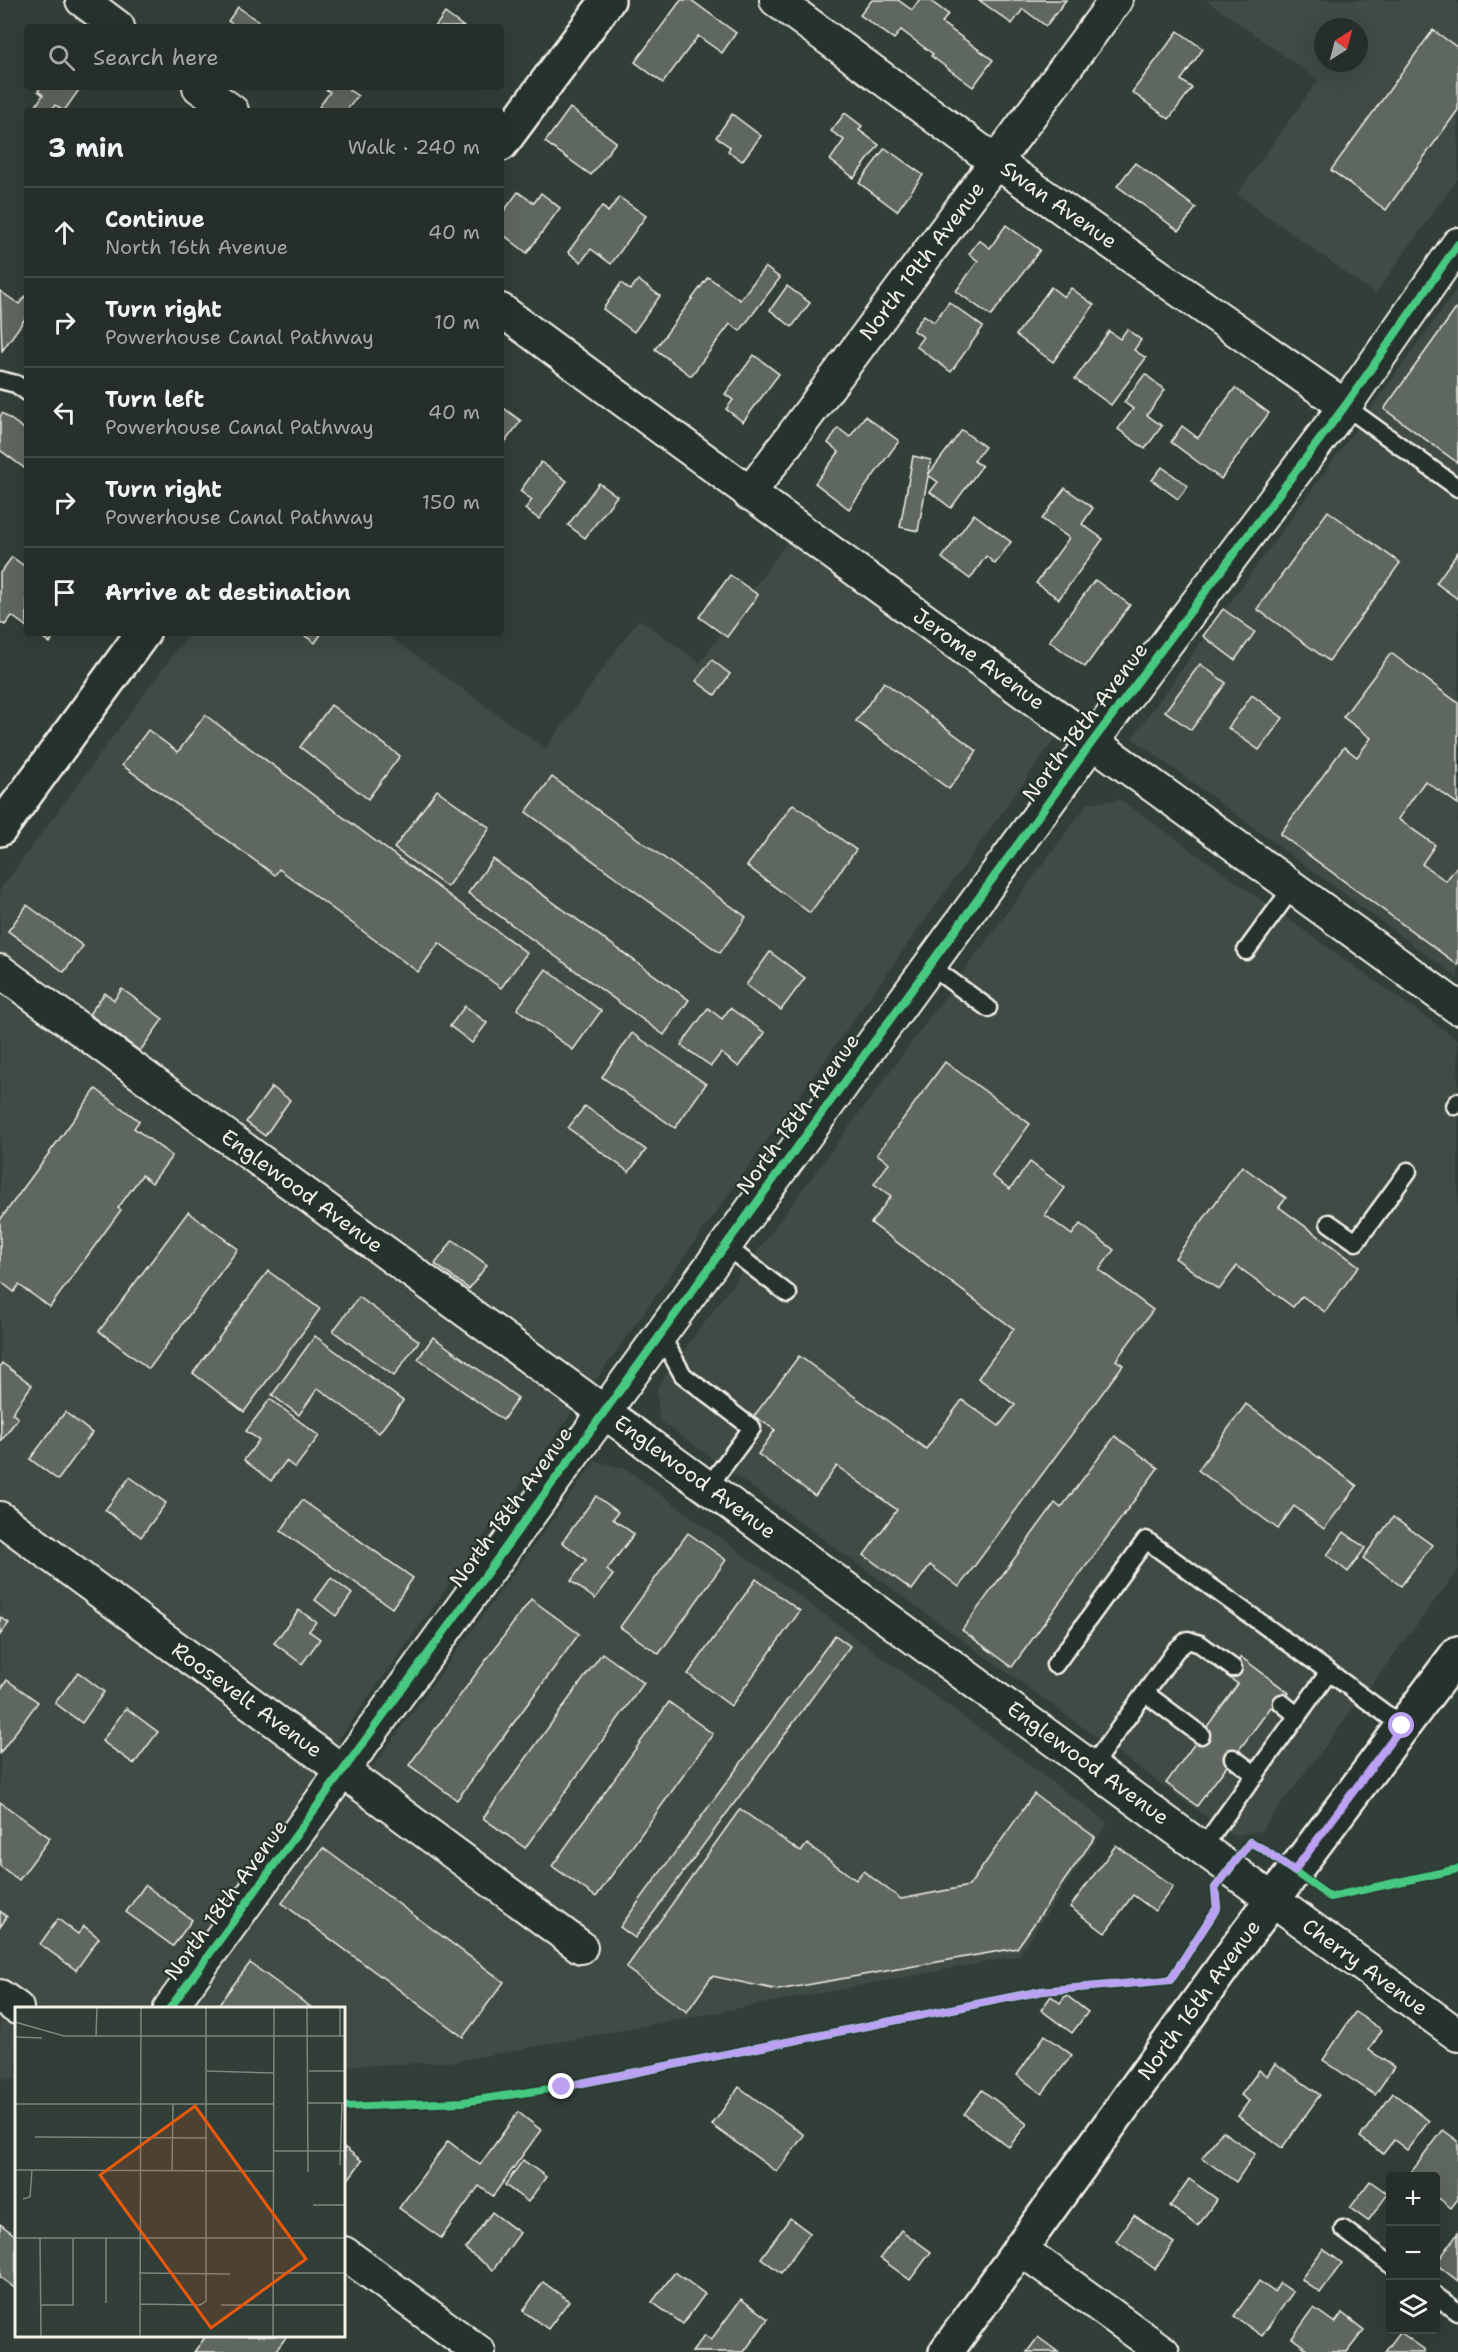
<!DOCTYPE html>
<html lang="en">
<head>
<meta charset="utf-8">
<style>
  body { margin:0; font-family:"Shantell Sans",sans-serif; background:#323a36; color:#f1f3f6 }
  .controls { position:absolute; right:18px; bottom:18px; display:grid; overflow:hidden; border-radius:6px; box-shadow:0 6px 24px #0002 }
  .controls button { width:54px; height:54px; display:grid; place-items:center; padding:0; border:0; border-bottom:2px solid #424a47; background:#262e2a; color:#f1f3f6; font:30px sans-serif }
  .compass { position:absolute; left:1314px; top:18px; width:54px; height:54px; border-radius:50%; background:#262e2a; box-shadow:0 6px 24px #0002; rotate:36deg }
  .stop { position:absolute; width:18px; height:18px; margin:-14px; border:4px solid #bca0f2; border-radius:50%; background:#fff }
  .stop.end { background:#bca0f2; border-color:#fff; box-shadow:0 2px 6px #0008 }
  .list { margin:0; padding:0; list-style:none }
  h2 { display:flex; justify-content:space-between; align-items:center; height:78px; margin:0; padding:0 24px; font-size:26px }
  h2 small { font-size:20px; font-weight:400; color:#a4a8a8 }
  .list li { display:grid; grid-template-columns:39px 1fr auto; gap:18px; align-items:center; box-sizing:border-box; height:90px; padding:0 24px; border-top:2px solid #424a47 }
  .list b { display:block; font-size:22px; white-space:nowrap }
  .list p { margin:0; font-size:20px; white-space:nowrap; color:#a4a8a8 }
  .list em { font-size:20px; font-style:normal; color:#a4a8a8 }
  .icon { flex:none; width:33px; height:33px; fill:none; stroke:currentColor; stroke-width:2; stroke-linecap:round; stroke-linejoin:round }
  .map { position:relative; flex:none; width:1458px; height:2352px; overflow:hidden }
  .search { position:absolute; background:#262e2a; box-shadow:0 6px 24px #0002; left:24px; top:24px; width:480px; height:66px; display:flex; align-items:center; gap:15px; box-sizing:border-box; padding:0 21px; border-radius:6px; color:#a4a8a8; font-size:22px }
  .panel { position:absolute; background:#262e2a; box-shadow:0 6px 24px #0002; left:24px; top:108px; width:480px; height:528px; border-radius:6px }
  .map>svg:first-child { display:block }
  .built { fill:#404b44; fill-rule:evenodd }
  .building { fill:#5f6861; stroke:#f4f1e8; stroke-width:1.5 }
  .lines { fill:none; stroke-linecap:round; stroke-linejoin:round }
  .service-casing { stroke:#f4f1e8; stroke-width:21 }
  .minor-casing { stroke:#f4f1e8; stroke-width:36 }
  .tertiary-casing { stroke:#f4f1e8; stroke-width:38 }
  .primary-casing { stroke:#f4f1e8; stroke-width:38 }
  .service { stroke:#26332d; stroke-width:16 }
  .minor { stroke:#26332d; stroke-width:32 }
  .tertiary { stroke:#26332d; stroke-width:33 }
  .primary { stroke:#26332d; stroke-width:33 }
  .cycleway-casing { stroke:#26332d; stroke-width:11 }
  .cycleway { stroke:#46c982; stroke-width:8 }
  .route { stroke:#bca0f2; stroke-width:8 }
  .labels { text-anchor:middle; dominant-baseline:central; stroke-width:4.5; stroke-linejoin:round; paint-order:stroke }
  .street-label { font-size:21px; fill:#f4f1e8; stroke:#26332d }
  .inset-road { fill:none; stroke:#80867e; stroke-width:1.5 }
  .view { fill:#e8590c; fill-opacity:0.15; stroke:#e8590c; stroke-width:3 }
  .inset-edge { fill:none; stroke:#f4f1e8; stroke-width:3 }
</style>
</head>
<body>
<div class="map">
<svg width="1458" height="2352" viewBox="0 0 1458 2352">
  <rect width="100%" height="100%" fill="#323e38"/>
  <filter id="ink" filterUnits="userSpaceOnUse"><feTurbulence type="fractalNoise" baseFrequency=".0167" numOctaves="2"/><feDisplacementMap in="SourceGraphic" scale="12" xChannelSelector="R" yChannelSelector="G"/><feConvolveMatrix kernelMatrix="1 2 1 2 8 2 1 2 1" color-interpolation-filters="sRGB"/></filter>
  <g filter="url(#ink)">
    <g class="built">
      <path d="M1206 0H1455L1458 2V178L1375 294 1237 194 1318 80ZM1323 27H1359V63H1323Z"/>
      <polygon points="1458,288 1458,978 1132,738"/>
      <polygon points="792,535 1061,730 338,1740 371,1769 595,1461 625,1468 1108,1823 1018,1956 452,2062 344,2066 344,2008 16,2008 16,2079 0,2079 0,890 189,633 385,633 545,749 639,619 700,663"/>
      <polygon points="1121,800 1458,1040 1458,1570 1261,1831 1233,1836 659,1420 657,1387 1088,803"/>
    </g>
    <g class="building">
      <polygon points="681,0 691,0 736,33 722,53 698,36 663,83 635,62"/>
      <polygon points="872,0 898,0 912,10 919,0 929,0 948,14 942,23 993,60 973,87 931,56 933,54 901,30 894,39 860,15"/>
      <polygon points="979,0 1066,0 1046,26 1023,9 1012,24"/>
      <polygon points="238,7 266,27 237,27 228,21"/>
      <polygon points="445,13 464,27 435,27"/>
      <polygon points="1433,30 1458,48 1458,110 1386,210 1331,170"/>
      <polygon points="1178,31 1203,49 1181,80 1192,88 1169,119 1132,92"/>
      <polygon points="41,87 81,87 64,111 55,105 51,111 40,111 35,107 43,95 38,91"/>
      <polygon points="322,87 351,87 349,90 358,96 346,111 325,111 319,107 330,92"/>
      <polygon points="570,108 616,142 591,175 545,142"/>
      <polygon points="845,113 862,126 859,130 879,145 854,178 830,160 844,140 831,131"/>
      <polygon points="732,114 761,136 742,161 728,151 730,147 716,137"/>
      <polygon points="885,148 923,175 897,211 859,183"/>
      <polygon points="1135,163 1196,208 1179,231 1117,186"/>
      <polygon points="518,192 534,203 541,193 560,208 527,253 501,233 501,215"/>
      <polygon points="619,197 646,216 611,264 591,249 581,262 568,252 602,206 608,212"/>
      <polygon points="1006,225 1040,250 991,316 956,291 978,261 969,254 979,240 990,248"/>
      <polygon points="765,267 780,278 740,331 730,324 691,376 655,349 708,277 740,300"/>
      <polygon points="638,280 660,296 634,332 603,309 621,283 630,290"/>
      <polygon points="787,286 810,303 792,327 770,310"/>
      <polygon points="1051,287 1064,297 1071,288 1094,305 1053,362 1016,335"/>
      <polygon points="0,291 19,304 25,296 27,297 27,316 2,351"/>
      <polygon points="949,302 983,327 951,372 916,346 923,337 913,330 924,315 934,322"/>
      <polygon points="1456,309 1458,311 1458,463 1384,409"/>
      <polygon points="1127,329 1141,340 1134,350 1146,358 1111,405 1075,379 1109,331 1120,339"/>
      <polygon points="754,355 779,374 743,422 726,409 733,400 725,394"/>
      <polygon points="1145,374 1165,390 1147,415 1162,426 1145,449 1118,429 1133,409 1124,402"/>
      <polygon points="1235,388 1269,413 1221,479 1171,442 1182,426 1198,438"/>
      <polygon points="501,406 521,421 501,447"/>
      <polygon points="2,413 27,431 27,470 0,450 0,417"/>
      <polygon points="865,416 899,441 849,509 815,483 839,452 828,443 838,428 850,437"/>
      <polygon points="962,430 985,447 974,461 982,466 951,508 930,492 938,482 928,475"/>
      <polygon points="913,456 931,460 918,531 900,527"/>
      <polygon points="541,462 567,481 539,519 525,509 532,500 520,491"/>
      <polygon points="1162,467 1188,486 1178,499 1152,480"/>
      <polygon points="599,483 617,496 585,538 568,525"/>
      <polygon points="1065,488 1093,508 1082,524 1103,539 1059,599 1036,583 1069,538 1042,519"/>
      <polygon points="1328,511 1400,563 1329,661 1257,609"/>
      <polygon points="974,514 1011,542 995,564 986,556 970,579 942,558"/>
      <polygon points="1458,552 1458,599 1436,583"/>
      <polygon points="12,557 27,568 27,627 12,616 5,625 0,622 0,573"/>
      <polygon points="730,575 758,595 727,637 699,617"/>
      <polygon points="1095,580 1130,605 1085,667 1049,641"/>
      <polygon points="1223,609 1255,632 1235,660 1203,636"/>
      <polygon points="36,633 57,633 50,643"/>
      <polygon points="301,633 322,633 315,643"/>
      <polygon points="1391,653 1458,703 1458,804 1425,781 1398,819 1435,845 1422,864 1446,881 1458,865 1458,965 1280,834 1344,747 1357,757 1371,738 1343,717"/>
      <polygon points="712,660 730,674 715,695 696,681"/>
      <polygon points="1200,664 1226,683 1191,730 1165,711"/>
      <polygon points="884,682 977,751 949,789 856,721"/>
      <polygon points="1252,695 1283,718 1259,750 1228,728"/>
      <polygon points="331,705 400,756 368,799 300,747"/>
      <polygon points="205,715 527,953 501,988 439,943 418,972 279,869 275,875 122,765 148,730 178,752"/>
      <polygon points="552,777 746,917 720,953 526,812"/>
      <polygon points="437,790 490,828 447,887 394,848"/>
      <polygon points="793,804 856,850 810,913 747,866"/>
      <polygon points="493,859 689,1000 664,1035 468,893"/>
      <polygon points="27,905 83,946 64,972 8,931"/>
      <polygon points="770,952 805,978 781,1010 746,985"/>
      <polygon points="546,969 601,1011 573,1050 517,1009"/>
      <polygon points="122,989 163,1019 140,1051 89,1014 105,993 114,1000"/>
      <polygon points="465,1006 487,1023 472,1043 450,1026"/>
      <polygon points="708,1008 722,1019 730,1008 765,1033 739,1067 721,1053 711,1066 681,1045"/>
      <polygon points="632,1033 706,1084 675,1128 602,1077"/>
      <polygon points="945,1062 1030,1124 992,1176 1010,1189 1030,1162 1065,1188 1045,1215 1072,1235 1080,1224 1114,1250 1099,1270 1153,1310 1116,1360 1123,1365 959,1587 930,1565 912,1590 864,1555 897,1510 837,1466 815,1496 758,1454 775,1430 754,1416 799,1356 926,1449 962,1400 999,1426 1015,1405 978,1378 1014,1329 871,1223 891,1196 874,1184 889,1163 877,1154"/>
      <polygon points="272,1087 290,1100 265,1136 246,1122"/>
      <polygon points="96,1089 139,1121 134,1128 172,1156 152,1183 142,1175 118,1208 121,1210 50,1307 19,1285 14,1292 0,1281 0,1220"/>
      <polygon points="585,1106 646,1150 629,1172 568,1128"/>
      <polygon points="1242,1166 1286,1198 1279,1207 1359,1266 1325,1312 1302,1296 1293,1307 1237,1266 1219,1290 1175,1258"/>
      <polygon points="188,1212 238,1249 149,1369 99,1331"/>
      <polygon points="453,1240 487,1265 469,1289 435,1264"/>
      <polygon points="268,1271 320,1309 244,1412 193,1373"/>
      <polygon points="359,1297 419,1341 394,1376 333,1331"/>
      <polygon points="315,1336 403,1401 379,1433 318,1388 299,1415 272,1395"/>
      <polygon points="433,1337 518,1398 503,1420 418,1359"/>
      <polygon points="2,1363 32,1385 12,1413 18,1418 1,1441 0,1366"/>
      <polygon points="270,1399 319,1436 295,1468 286,1461 271,1481 244,1460 259,1440 246,1431"/>
      <polygon points="1246,1404 1357,1486 1324,1529 1294,1506 1278,1529 1198,1470"/>
      <polygon points="65,1412 92,1433 58,1480 30,1459"/>
      <polygon points="1115,1436 1158,1468 1012,1667 962,1630 1055,1503 1061,1508"/>
      <polygon points="130,1477 166,1503 141,1537 105,1510"/>
      <polygon points="596,1496 618,1512 613,1519 634,1534 607,1570 613,1575 595,1599 571,1581 586,1560 562,1542"/>
      <polygon points="302,1500 413,1578 392,1608 281,1531"/>
      <polygon points="1393,1517 1432,1545 1401,1586 1363,1558"/>
      <polygon points="1344,1532 1365,1548 1348,1572 1327,1555"/>
      <polygon points="688,1533 726,1560 659,1654 620,1627"/>
      <polygon points="331,1578 352,1594 336,1616 315,1600"/>
      <polygon points="756,1579 800,1611 731,1706 688,1674"/>
      <polygon points="531,1599 579,1634 457,1800 409,1765"/>
      <polygon points="299,1610 316,1622 309,1631 320,1639 302,1664 274,1643"/>
      <polygon points="0,1617 9,1623 0,1635"/>
      <polygon points="835,1635 850,1646 635,1938 620,1927"/>
      <polygon points="602,1653 644,1683 525,1848 483,1818"/>
      <polygon points="1241,1657 1289,1693 1276,1710 1271,1707 1197,1806 1166,1783 1238,1684 1227,1676"/>
      <polygon points="78,1672 104,1692 82,1723 55,1703"/>
      <polygon points="7,1680 38,1702 0,1753 0,1690"/>
      <polygon points="669,1702 713,1734 596,1897 552,1866"/>
      <polygon points="126,1708 158,1732 134,1764 102,1741"/>
      <polygon points="1034,1794 1095,1837 1017,1948 778,1990 712,1976 687,2012 626,1968 740,1809 801,1852 807,1844 856,1880 863,1871 901,1899 969,1886"/>
      <polygon points="0,1802 50,1838 19,1880 0,1866"/>
      <polygon points="1116,1845 1173,1887 1155,1911 1133,1895 1105,1933 1070,1907"/>
      <polygon points="323,1848 504,1982 463,2037 282,1903"/>
      <polygon points="145,1885 192,1920 173,1946 126,1912"/>
      <polygon points="0,1911 7,1917 0,1927"/>
      <polygon points="58,1919 78,1934 84,1926 99,1938 76,1970 40,1944"/>
      <polygon points="250,1963 312,2008 223,2008 218,2005"/>
      <polygon points="1066,1995 1088,2012 1072,2033 1041,2010 1051,1996 1060,2003"/>
      <polygon points="1355,2012 1382,2030 1369,2050 1394,2067 1375,2095 1323,2060"/>
      <polygon points="1045,2035 1072,2055 1042,2094 1017,2075"/>
      <polygon points="1275,2063 1320,2095 1282,2148 1238,2116 1249,2101 1241,2095 1259,2070 1267,2076"/>
      <polygon points="739,2087 804,2135 777,2172 712,2125"/>
      <polygon points="982,2090 1027,2124 1009,2147 964,2114"/>
      <polygon points="1393,2093 1429,2121 1407,2150 1394,2140 1383,2154 1360,2137"/>
      <polygon points="518,2112 541,2130 493,2196 479,2186 441,2238 399,2208 448,2141 480,2165"/>
      <polygon points="1443,2130 1458,2141 1458,2199 1451,2208 1436,2196 1436,2176 1409,2175"/>
      <polygon points="1222,2131 1255,2154 1236,2182 1202,2158"/>
      <polygon points="344,2147 362,2161 344,2185"/>
      <polygon points="523,2160 546,2177 528,2202 505,2185"/>
      <polygon points="1189,2179 1217,2199 1198,2226 1170,2206"/>
      <polygon points="1370,2181 1388,2194 1368,2221 1350,2208"/>
      <polygon points="492,2212 520,2233 493,2270 465,2249"/>
      <polygon points="1134,2215 1174,2243 1155,2269 1116,2241"/>
      <polygon points="790,2218 810,2233 781,2273 761,2258"/>
      <polygon points="0,2224 16,2236 16,2289 0,2277"/>
      <polygon points="901,2230 931,2252 910,2280 880,2258"/>
      <polygon points="1458,2233 1458,2281 1436,2264"/>
      <polygon points="1323,2249 1342,2263 1320,2293 1301,2279"/>
      <polygon points="675,2272 705,2294 683,2324 652,2302"/>
      <polygon points="1259,2281 1274,2292 1280,2283 1293,2292 1262,2336 1234,2316"/>
      <polygon points="543,2282 569,2301 548,2329 523,2311"/>
      <polygon points="741,2299 768,2319 744,2352 692,2352 705,2335 711,2340"/>
      <polygon points="1314,2308 1335,2323 1342,2313 1364,2330 1347,2352 1311,2352 1292,2338"/>
      <polygon points="1400,2332 1425,2350 1424,2352 1385,2352"/>
      <polygon points="206,2336 287,2336 275,2352 194,2352"/>
      <polygon points="1038,2337 1058,2352 1027,2352"/>
    </g>
    <g class="lines">
      <g class="service-casing">
        <g id="service">
          <polyline points="0,380 16,384 27,392"/>
          <polyline points="1345,406 1458,488"/>
          <polyline points="1246,951 1293,887"/>
          <polyline points="929,965 988,1008"/>
          <polyline points="1455,1106 1458,1102"/>
          <polyline points="1329,1223 1356,1242 1408,1171"/>
          <polyline points="724,1245 788,1294"/>
          <polyline points="660,1334 683,1375 752,1428 708,1487"/>
          <polyline points="1055,1665 1146,1540 1329,1672"/>
          <polyline points="1145,1693 1201,1735"/>
          <polyline points="1282,1703 1298,1716"/>
          <polyline points="1233,1758 1256,1775"/>
          <polyline points="1092,1766 1176,1650 1188,1640 1200,1644 1233,1668"/>
          <polyline points="1203,1847 1329,1672 1402,1726"/>
          <polyline points="1343,2229 1390,2264"/>
          <polyline points="1436,2296 1458,2312"/>
        </g>
      </g>
      <g class="minor-casing">
        <g id="minor">
          <polyline points="82,0 118,27"/>
          <polyline points="776,0 996,162 1345,406"/>
          <polyline points="199,87 232,111"/>
          <path d="M501 310C818 545 1139 774 1458 1008"/>
          <polyline points="749,494 1116,0"/>
          <polyline points="0,971 1458,2035"/>
          <polyline points="0,1518 581,1947"/>
          <polyline points="0,1996 17,2008"/>
          <polyline points="170,2008 1093,741 1345,406 1458,244"/>
          <polyline points="1019,2248 1163,2352"/>
          <polyline points="344,2253 479,2352"/>
        </g>
      </g>
      <g class="tertiary-casing">
        <g id="tertiary">
          <polyline points="501,144 608,0"/>
          <polyline points="0,829 143,633"/>
        </g>
      </g>
      <g class="primary-casing">
        <polyline id="primary" points="946,2352 1247,1934 1458,1653"/>
      </g>
      <use href="#service" class="service"/>
      <use href="#minor" class="minor"/>
      <use href="#tertiary" class="tertiary"/>
      <use href="#primary" class="primary"/>
      <g class="cycleway-casing">
        <g id="cycleway">
          <polyline points="170,2008 1093,741 1345,406 1458,244"/>
          <polyline points="344,2107 463,2102 562,2087 1042,1991 1170,1980 1217,1908 1215,1888 1250,1842 1263,1849 1330,1897 1458,1869"/>
        </g>
      </g>
      <use href="#cycleway" class="cycleway"/>
    </g>
  </g>
  <g class="lines" filter="url(#ink)">
    <polyline class="route" points="562,2087 1042,1991 1170,1980 1217,1908 1215,1888 1250,1842 1263,1849 1294,1871 1402,1726"/>
  </g>
  <g class="labels">
    <g class="street-label">
      <text transform="translate(1059 205) rotate(35)">Swan Avenue</text>
      <text transform="translate(922 261) rotate(-53)">North 19th Avenue</text>
      <text transform="translate(979 659) rotate(36)">Jerome Avenue</text>
      <text transform="translate(1085 722) rotate(-53)">North 18th Avenue</text>
      <text transform="translate(798 1114) rotate(-54)">North 18th Avenue</text>
      <text transform="translate(302 1191) rotate(36)">Englewood Avenue</text>
      <text transform="translate(695 1477) rotate(36)">Englewood Avenue</text>
      <text transform="translate(511 1507) rotate(-54)">North 18th Avenue</text>
      <text transform="translate(247 1700) rotate(36)">Roosevelt Avenue</text>
      <text transform="translate(1088 1763) rotate(36)">Englewood Avenue</text>
      <text transform="translate(226 1900) rotate(-54)">North 18th Avenue</text>
      <text transform="translate(1365 1967) rotate(36)">Cherry Avenue</text>
      <text transform="translate(1199 2000) rotate(-54)">North 16th Avenue</text>
    </g>
  </g>
  <g transform="translate(15 2007)">
    <rect width="330" height="330" fill="#323e38"/>
    <path class="inset-road" d="M292 0 293 165M325 0V29M0 15 49 29H330M81 29 82 0M0 30 27 31M192 64 258 66M294 64H330M293 96H330M0 97H258M20 130 192 131M258 144H330M325 158 327 96M0 163 258 164M157 164 158 97M8 192 15 190 17 163M298 198H330M0 231H330M25 231 26 330M91 231V296M124 266 215 267M258 266H330M125 297 185 298 191 294V0M26 298H58V231M206 298H330M125 330 126 0M258 330 259 0"/>
    <path class="view" d="M180 99 291 252 196 321 85 168Z"/>
    <rect width="330" height="330" class="inset-edge"/>
  </g>
</svg>
<div class="controls">
<button>+</button>
<button>−</button>
<button><svg class="icon" aria-label="layers" viewBox="0 0 24 24"><path d="M12 4l9 5-9 5-9-5zM3 14l9 5 9-5"/></svg></button>
</div>
<svg class="compass" viewBox="-18 -18 36 36"><path d="M0-13l5 13h-10z" fill="#e53935"/><path d="M0 13l5-13h-10z" fill="#a4a8a8"/></svg>
<div class="stop" style="left:1402px;top:1726px"></div>
<div class="stop end" style="left:562px;top:2087px"></div>
<div class="search"><svg class="icon" aria-label="search" viewBox="0 0 24 24"><circle cx="10" cy="10" r="6"/><path d="M15 15l6 6"/></svg>Search here</div>
<section class="panel">
<h2>3 min<small>Walk · 240 m</small></h2>
<ul class="list">
<li><svg class="icon" aria-label="ahead" viewBox="0 0 24 24"><path d="M12 20V5M6 11l6-6 6 6"/></svg><div><b>Continue</b><p>North 16th Avenue</p></div><em>40 m</em></li>
<li><svg class="icon" aria-label="right" viewBox="0 0 24 24"><path d="M7 20v-9h11M14 6l5 5-5 5"/></svg><div><b>Turn right</b><p>Powerhouse Canal Pathway</p></div><em>10 m</em></li>
<li><svg class="icon" aria-label="left" viewBox="0 0 24 24"><path d="M17 20v-9H6M10 6l-5 5 5 5"/></svg><div><b>Turn left</b><p>Powerhouse Canal Pathway</p></div><em>40 m</em></li>
<li><svg class="icon" aria-label="right" viewBox="0 0 24 24"><path d="M7 20v-9h11M14 6l5 5-5 5"/></svg><div><b>Turn right</b><p>Powerhouse Canal Pathway</p></div><em>150 m</em></li>
<li><svg class="icon" aria-label="arrive" viewBox="0 0 24 24"><path d="M6 21V4h12l-3 4 3 4H6"/></svg><div><b>Arrive at destination</b></div></li>
</ul>
</section>
</div>
</body>
</html>
